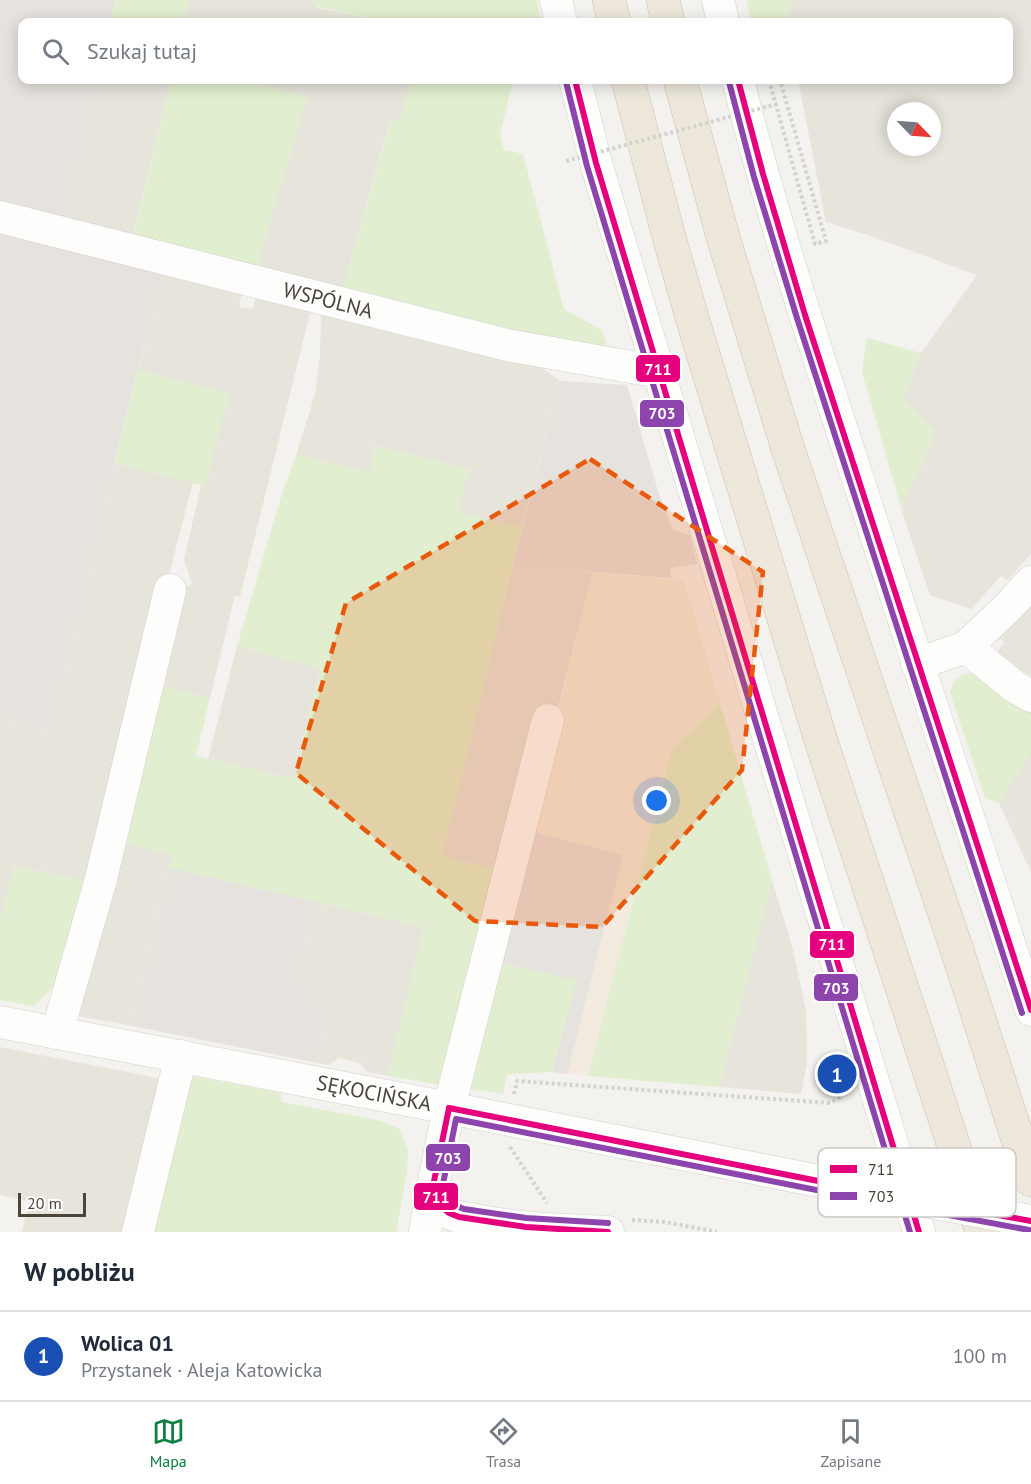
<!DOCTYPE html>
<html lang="pl">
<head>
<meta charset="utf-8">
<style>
  body { margin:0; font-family:"PT Sans",sans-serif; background:#f6f6f7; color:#1f2937 }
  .compass { position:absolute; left:887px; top:102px; width:54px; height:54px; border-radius:50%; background:#fff; box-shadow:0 3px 15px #0003; rotate:115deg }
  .scale { position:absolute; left:18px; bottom:15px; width:68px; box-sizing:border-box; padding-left:6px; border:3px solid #4b4439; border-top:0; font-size:16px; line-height:21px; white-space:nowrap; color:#4b4439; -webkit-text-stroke:4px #fff; paint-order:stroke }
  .you { position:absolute; left:657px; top:801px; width:21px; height:21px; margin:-15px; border:4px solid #fff; border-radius:50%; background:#1a73e8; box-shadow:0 0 0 9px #1a73e833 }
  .badge { display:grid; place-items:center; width:39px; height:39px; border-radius:50%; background:#0b8043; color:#fff; font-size:20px; font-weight:700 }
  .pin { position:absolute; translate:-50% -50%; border:3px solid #fff; box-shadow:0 2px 6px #0006 }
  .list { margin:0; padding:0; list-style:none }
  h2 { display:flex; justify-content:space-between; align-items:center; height:78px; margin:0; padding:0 24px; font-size:26px }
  h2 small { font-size:20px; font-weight:400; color:#747a83 }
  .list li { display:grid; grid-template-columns:39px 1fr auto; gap:18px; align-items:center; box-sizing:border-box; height:90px; padding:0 24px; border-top:2px solid #e0e1e3 }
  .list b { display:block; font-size:22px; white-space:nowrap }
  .list p { margin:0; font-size:20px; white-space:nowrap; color:#747a83 }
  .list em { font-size:20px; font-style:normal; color:#747a83 }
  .icon { flex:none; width:33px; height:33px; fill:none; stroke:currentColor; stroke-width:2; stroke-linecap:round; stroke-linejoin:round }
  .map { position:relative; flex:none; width:1031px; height:1232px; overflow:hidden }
  .search { position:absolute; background:#fff; box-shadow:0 3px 15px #0003; left:18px; right:18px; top:18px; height:66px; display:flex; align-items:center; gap:15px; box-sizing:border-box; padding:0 21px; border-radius:12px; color:#747a83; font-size:22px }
  .sheet { height:168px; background:#fff }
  nav { display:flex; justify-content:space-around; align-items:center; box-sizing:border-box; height:84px; border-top:2px solid #e0e1e3; background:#fff; font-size:16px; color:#747a83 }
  nav a { display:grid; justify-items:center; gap:3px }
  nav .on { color:#0b8043 }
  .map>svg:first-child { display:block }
  .residential { fill:#e7e4dc; fill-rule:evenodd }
  .commercial { fill:#f3ebdf }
  .industrial { fill:#e6e2de }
  .green { fill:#e1eecf }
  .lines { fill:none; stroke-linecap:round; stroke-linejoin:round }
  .minor-casing { stroke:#d2d0cb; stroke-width:33 }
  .highway-casing { stroke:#ccbfa9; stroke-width:34 }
  .path { stroke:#d3d2cc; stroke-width:4; stroke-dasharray:3 3; stroke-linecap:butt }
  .minor { stroke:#fdfdfc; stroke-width:32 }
  .highway { stroke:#ede8db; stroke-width:33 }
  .minor-bridge-casing { stroke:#d2d0cb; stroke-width:33; stroke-linecap:butt }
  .path-bridge { stroke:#d3d2cc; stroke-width:4; stroke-dasharray:3 3; stroke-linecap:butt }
  .minor-bridge { stroke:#fdfdfc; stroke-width:32 }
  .bus-1-casing { stroke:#fff; stroke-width:10 }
  .bus-2-casing { stroke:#fff; stroke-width:10 }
  .bus-1 { stroke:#e5007d; stroke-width:6 }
  .bus-2 { stroke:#8e44ad; stroke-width:6 }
  .marked { fill:#e8590c; fill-opacity:0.2; stroke:#e8590c; stroke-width:4.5; stroke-dasharray:12 8; stroke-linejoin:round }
  .labels { text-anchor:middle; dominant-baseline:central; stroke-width:5; stroke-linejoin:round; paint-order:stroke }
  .street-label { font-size:21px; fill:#4b4439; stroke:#fff }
  .key { fill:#fff; stroke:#c9c7c4; stroke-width:1.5 }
  .key-label { font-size:16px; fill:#4b4439 }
  .line-badge { stroke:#fff; stroke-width:2 }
  .badge-label { font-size:16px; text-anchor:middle; font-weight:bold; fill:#fff }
</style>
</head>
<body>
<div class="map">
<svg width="1031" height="1232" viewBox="0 0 1031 1232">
  <rect width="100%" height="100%" fill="#f4f2ee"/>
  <g class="residential">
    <polygon points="189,0 313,0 319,8 386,22 184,22"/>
    <path d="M791 0H1031V554L1008 580 1001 576 971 609 930 595 901 508 935 432 903 398 921 353 977 275 865 234 826 222 798 80H1008V22H788ZM896 111H932V147H896Z"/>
    <polygon points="97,80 171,80 133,234 65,218"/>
    <polygon points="245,80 411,80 400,123 390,121 341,295 254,275 307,97"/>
    <polygon points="164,266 243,288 239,307 253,309 256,295 312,305 240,597 235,595 210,698 155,685 177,592 192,584 184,560 201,485 205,486 228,394 138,370"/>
    <polygon points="335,309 535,363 560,381 522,527 457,512 469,469 376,446 369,473 296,455 315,394 320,355 321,316"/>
    <polygon points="114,463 193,482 89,882 14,866 0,923 0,717 50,730"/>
    <polygon points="513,565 593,572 557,711 501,871 442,856"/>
    <polygon points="1031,596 1031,676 995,655 1005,642 995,635"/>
    <polygon points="237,646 321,668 293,779 208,759"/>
    <polygon points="1031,752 1031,872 999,803"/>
    <polygon points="117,841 173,855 132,1026 78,1016"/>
    <polygon points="772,880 792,946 806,1010 807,1063 801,1094 719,1087"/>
    <polygon points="313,901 424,927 388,1076 367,1072 360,1063 339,1058 329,1065 314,1062 325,1018 297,972"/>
    <polygon points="0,1047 163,1079 126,1232 22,1232 29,1201 0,1195"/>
  </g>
  <polygon class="commercial" points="593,572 684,580 720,703 672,749 588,1076 567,1074 622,855 529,831"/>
  <g class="industrial">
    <polygon points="0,0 115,0 109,22 22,22 22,80 97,80 59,246 162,274 114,463 50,730 0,717"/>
    <polygon points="560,381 627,385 658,491 673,530 690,535 697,564 670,568 671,578 513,565"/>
    <polygon points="529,831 623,855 567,1074 552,1072 576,981 496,962"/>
    <polygon points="170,868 313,901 297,972 325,1018 314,1062 132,1026"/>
  </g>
  <g class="green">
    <polygon points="115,0 189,0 184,22 109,22"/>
    <polygon points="313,0 537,0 541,22 386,22 319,7"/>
    <polygon points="746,0 791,0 788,22 752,22"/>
    <polygon points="171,80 245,80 307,97 254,275 131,245"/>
    <polygon points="411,80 513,80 500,134 504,150 523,154 564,309 603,331 609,354 341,295 391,120 400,122"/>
    <polygon points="867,338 921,353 903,398 935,432 901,508 862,372"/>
    <polygon points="138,370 229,394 205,486 114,463"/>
    <polygon points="376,446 469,469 458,512 522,527 442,856 501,871 448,1086 388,1076 424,927 170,868 172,855 117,841 155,685 210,698 196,756 293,779 321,668 237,646 282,494 296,455 369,473"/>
    <path d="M970 673 988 677 1031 702V752L999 803 985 798 950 693C954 680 956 676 970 673Z"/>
    <polygon points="720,703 772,880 719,1087 588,1076 672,749"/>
    <polygon points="14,866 89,882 64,977 34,1006 0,1000 0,923"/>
    <polygon points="496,962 577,980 552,1072 507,1074 503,1094 463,1088"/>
    <polygon points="190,1076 281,1093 282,1102 381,1121 400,1129 408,1150 407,1172 396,1232 145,1232"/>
  </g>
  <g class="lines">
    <g class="minor-casing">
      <g id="minor">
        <polyline points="556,0 561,22"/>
        <polyline points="718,0 723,22"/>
        <polyline points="575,80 596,163 763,719 919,1232"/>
        <path d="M738 80C769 206 810 331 850 455 910 640 971 825 1031 1010"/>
        <polyline points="0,217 507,345 659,372"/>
        <polyline points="966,647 1015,687 1031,696"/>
        <polyline points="917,664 966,647 1009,606 1031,582"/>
        <path d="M548 720 449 1108 432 1191C437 1199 441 1208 449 1213 457 1218 467 1218 476 1220 520 1229 564 1230 608 1232"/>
        <polyline points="0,1022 449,1108 859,1189"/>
        <polyline points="57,1033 101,879 170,590"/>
        <polyline points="138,1232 181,1056"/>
        <polyline points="425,1232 432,1191"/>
      </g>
    </g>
    <g class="highway-casing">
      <g id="highway">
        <polyline points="609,0 614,22"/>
        <polyline points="663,0 668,22"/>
        <polyline points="628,80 669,237 693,321 822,744 982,1232"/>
        <polyline points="680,80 723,237 788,449 957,950 1031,1180"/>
      </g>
    </g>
    <g class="path">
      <polyline points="769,80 815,244 826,241 780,80"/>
      <polyline points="514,1094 517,1081 830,1103 841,1097"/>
      <polyline points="510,1147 547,1203"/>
      <polyline points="632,1220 665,1222 717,1232"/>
    </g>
    <use href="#minor" class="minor"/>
    <use href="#highway" class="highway"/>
    <g class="minor-bridge-casing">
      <polyline id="minor-bridge" points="859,1189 1031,1221"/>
    </g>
    <polyline class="path-bridge" points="566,161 777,104"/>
    <use href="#minor-bridge" class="minor-bridge"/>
    <g class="bus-1-casing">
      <g id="bus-1">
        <polyline points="575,80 596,163 919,1232"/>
        <polyline points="738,80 763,174 805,315 1031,1010"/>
        <polyline points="449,1108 859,1189 1031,1221"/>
        <polyline points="449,1108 432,1191 444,1209 449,1213 459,1217 526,1227 608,1232"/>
      </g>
    </g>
    <g class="bus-2-casing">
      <g id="bus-2">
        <polyline points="566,82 587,166 910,1232"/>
        <polyline points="729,82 754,177 797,318 1022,1013"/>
        <polyline points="608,1223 526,1218 464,1209 452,1204 442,1189 456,1119 857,1198 1029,1230"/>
      </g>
    </g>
    <use href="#bus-1" class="bus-1"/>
    <use href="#bus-2" class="bus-2"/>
  </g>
  <path class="marked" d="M590 459 763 572 742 770 602 927 475 921 296 773 346 603Z"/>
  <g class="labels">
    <g class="street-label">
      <text transform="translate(328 300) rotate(14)">WSPÓLNA</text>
      <text transform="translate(374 1093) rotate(11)">SĘKOCIŃSKA</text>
    </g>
  </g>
  <rect x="818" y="1148" width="198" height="69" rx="9" class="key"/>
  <rect x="830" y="1165" width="27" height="8" fill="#e5007d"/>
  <rect x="830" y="1192" width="27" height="8" fill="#8e44ad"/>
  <g class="key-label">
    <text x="868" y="1175">711</text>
    <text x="868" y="1202">703</text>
  </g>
  <g class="line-badge">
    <rect x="635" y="354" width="46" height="29" rx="6" fill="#e5007d"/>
    <rect x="639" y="399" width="46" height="29" rx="6" fill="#8e44ad"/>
    <rect x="809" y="930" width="46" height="29" rx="6" fill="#e5007d"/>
    <rect x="813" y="973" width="46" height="29" rx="6" fill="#8e44ad"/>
    <rect x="425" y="1143" width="46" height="29" rx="6" fill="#8e44ad"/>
    <rect x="413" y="1182" width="46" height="29" rx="6" fill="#e5007d"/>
  </g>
  <g class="badge-label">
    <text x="658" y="375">711</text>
    <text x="662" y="419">703</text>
    <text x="832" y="950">711</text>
    <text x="836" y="994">703</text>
    <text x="448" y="1164">703</text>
    <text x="436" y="1203">711</text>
  </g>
</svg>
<svg class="compass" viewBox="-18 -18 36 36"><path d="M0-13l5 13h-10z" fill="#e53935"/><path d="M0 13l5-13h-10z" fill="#747a83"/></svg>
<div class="scale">20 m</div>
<div class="you"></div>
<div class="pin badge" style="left:837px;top:1074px;background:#1a4fb4">1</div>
<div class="search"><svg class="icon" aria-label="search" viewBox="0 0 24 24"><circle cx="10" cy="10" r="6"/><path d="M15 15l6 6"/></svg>Szukaj tutaj</div>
</div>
<section class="sheet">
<h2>W pobliżu<small></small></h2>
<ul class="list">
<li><span class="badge" style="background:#1a4fb4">1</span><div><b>Wolica 01</b><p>Przystanek · Aleja Katowicka</p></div><em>100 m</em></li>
</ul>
</section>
<nav>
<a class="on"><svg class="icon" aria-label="map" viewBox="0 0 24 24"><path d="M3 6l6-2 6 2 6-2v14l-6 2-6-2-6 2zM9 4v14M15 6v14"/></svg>Mapa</a>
<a><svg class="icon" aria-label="directions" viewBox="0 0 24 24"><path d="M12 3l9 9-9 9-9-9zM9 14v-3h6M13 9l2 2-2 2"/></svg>Trasa</a>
<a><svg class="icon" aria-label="saved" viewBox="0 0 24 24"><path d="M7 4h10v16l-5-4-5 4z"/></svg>Zapisane</a>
</nav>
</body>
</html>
